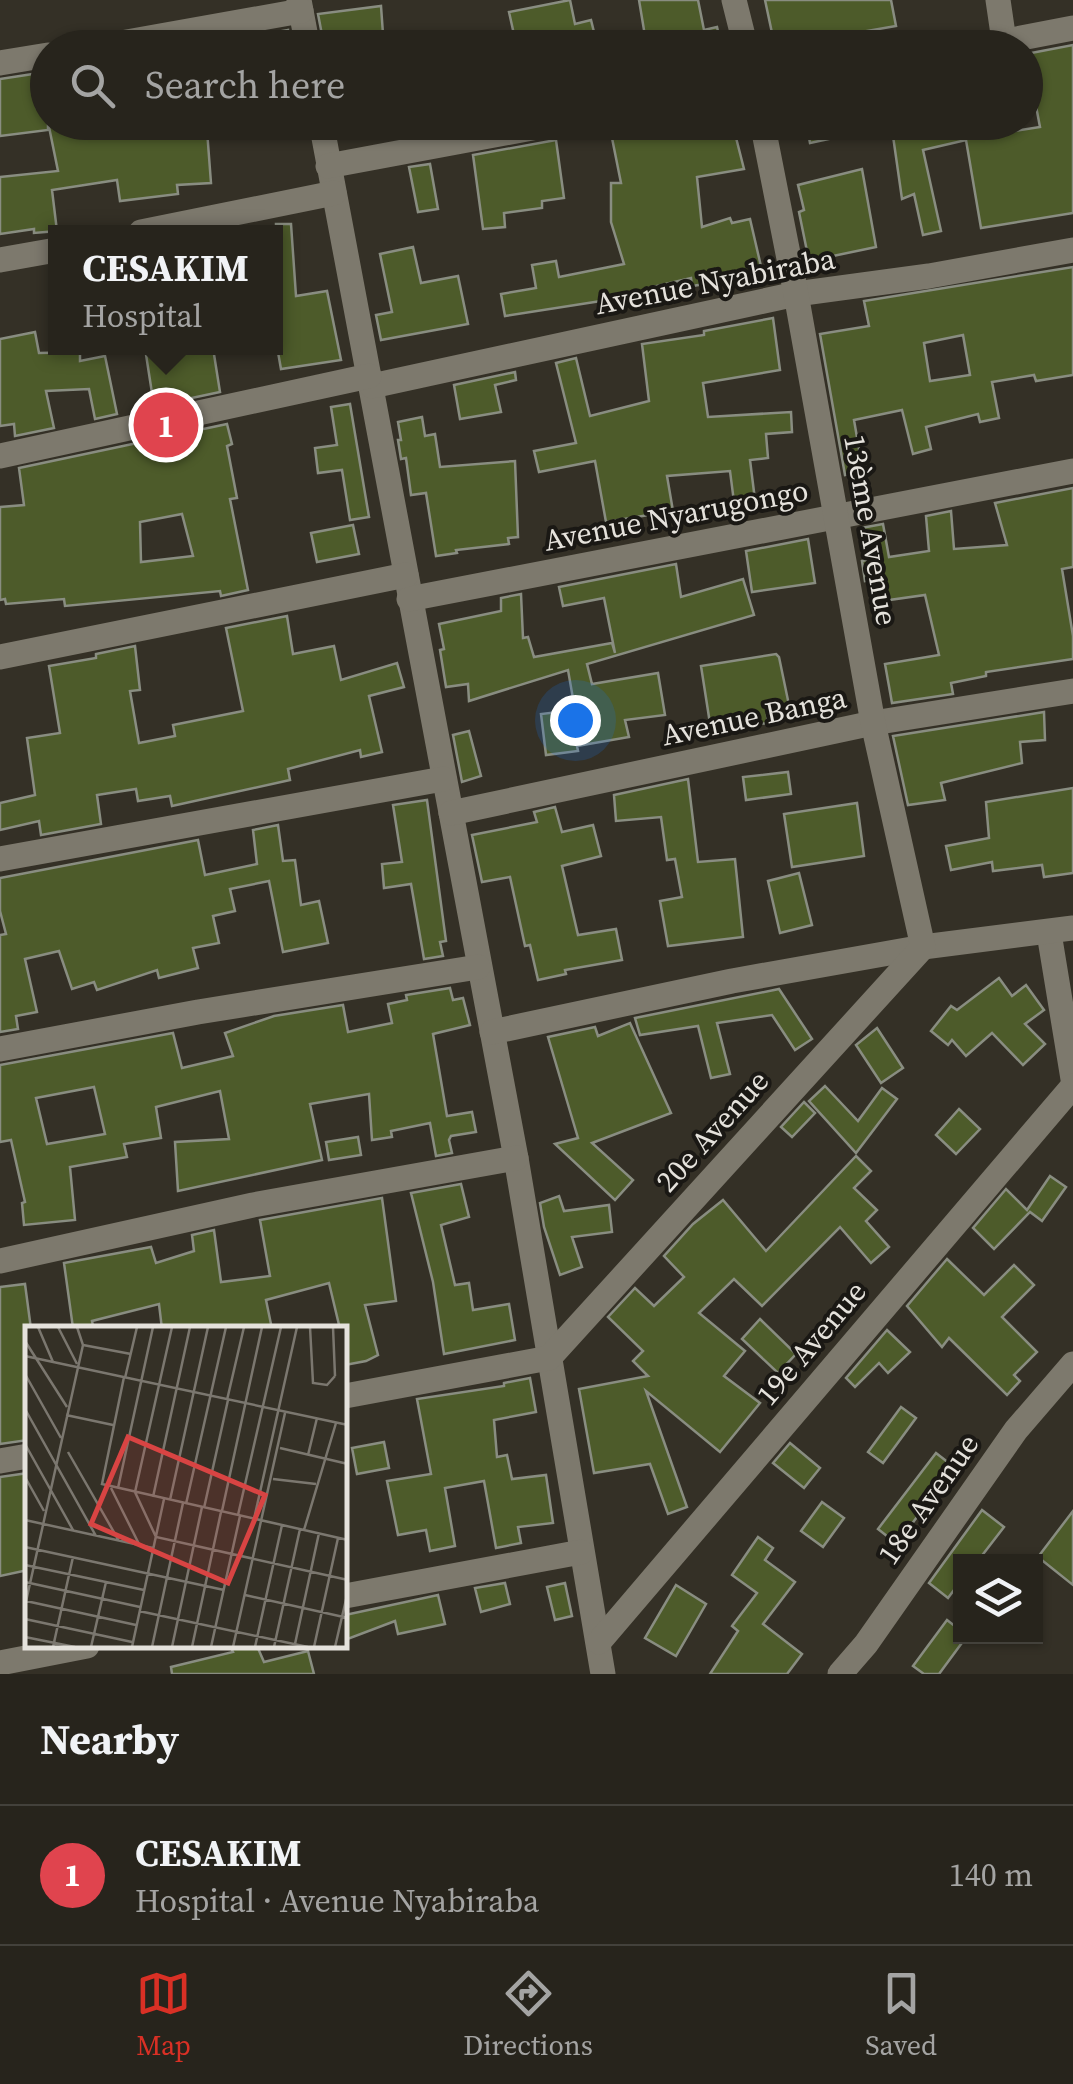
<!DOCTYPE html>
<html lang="en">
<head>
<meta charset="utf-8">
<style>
  body { margin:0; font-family:"Source Serif 4",serif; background:#333029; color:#f1f3f6 }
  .controls { position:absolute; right:30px; bottom:30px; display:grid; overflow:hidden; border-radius:0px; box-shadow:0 2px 8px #0004 }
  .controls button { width:90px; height:90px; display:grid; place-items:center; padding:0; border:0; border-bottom:2px solid #43413b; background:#27241c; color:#f1f3f6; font:50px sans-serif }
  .you { position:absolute; left:575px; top:720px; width:35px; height:35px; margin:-25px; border:8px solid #fff; border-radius:50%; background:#1a73e8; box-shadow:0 0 0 15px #1a73e833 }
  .badge { display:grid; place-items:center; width:65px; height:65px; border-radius:50%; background:#d93025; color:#fff; font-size:32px; font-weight:700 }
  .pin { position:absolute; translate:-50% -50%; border:5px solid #fff; box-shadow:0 2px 10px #0006 }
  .popup { position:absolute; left:48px; top:225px; width:235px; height:130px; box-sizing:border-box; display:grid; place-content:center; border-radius:0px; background:#27241c; filter:drop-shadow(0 2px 8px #0005); font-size:32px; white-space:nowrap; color:#a4a4a3 }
  .popup b { font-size:38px; color:#f1f3f6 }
  .popup::after { content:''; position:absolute; left:50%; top:100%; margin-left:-20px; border:20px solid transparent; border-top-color:#27241c }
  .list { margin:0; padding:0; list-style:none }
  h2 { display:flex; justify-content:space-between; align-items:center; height:130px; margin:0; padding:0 40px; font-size:42px }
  h2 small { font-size:32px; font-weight:400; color:#a4a4a3 }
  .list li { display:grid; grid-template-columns:65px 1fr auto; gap:30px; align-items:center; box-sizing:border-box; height:140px; padding:0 40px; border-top:2px solid #43413b }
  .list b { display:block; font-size:38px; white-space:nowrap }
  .list p { margin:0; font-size:32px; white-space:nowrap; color:#a4a4a3 }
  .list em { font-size:32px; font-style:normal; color:#a4a4a3 }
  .icon { flex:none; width:55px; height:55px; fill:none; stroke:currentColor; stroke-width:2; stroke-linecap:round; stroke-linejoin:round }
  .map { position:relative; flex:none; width:1073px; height:1674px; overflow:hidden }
  .search { position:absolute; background:#27241c; box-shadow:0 2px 8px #0004; left:30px; right:30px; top:30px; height:110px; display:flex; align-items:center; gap:25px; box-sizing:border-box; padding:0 35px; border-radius:55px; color:#a4a4a3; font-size:38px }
  .sheet { height:270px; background:#27241c }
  nav { display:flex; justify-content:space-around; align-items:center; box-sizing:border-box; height:140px; border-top:2px solid #43413b; background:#27241c; font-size:28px; color:#a4a4a3 }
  nav a { display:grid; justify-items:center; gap:5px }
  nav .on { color:#d93025 }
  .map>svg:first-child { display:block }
  .building { fill:#4d5b2a; stroke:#898d81; stroke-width:2.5; fill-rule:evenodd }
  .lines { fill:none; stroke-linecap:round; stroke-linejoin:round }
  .street { stroke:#7d796d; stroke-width:25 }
  .labels { text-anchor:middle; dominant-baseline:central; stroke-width:8; stroke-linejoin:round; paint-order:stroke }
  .street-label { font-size:30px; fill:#e5e2dc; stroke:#1a1814 }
  .inset-road { fill:none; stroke:#7b776f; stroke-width:2.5 }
  .view { fill:#d84443; fill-opacity:0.15; stroke:#d84443; stroke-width:5 }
  .inset-edge { fill:none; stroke:#e5e2dc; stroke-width:5 }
</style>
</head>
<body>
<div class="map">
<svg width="1073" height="1674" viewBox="0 0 1073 1674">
  <rect width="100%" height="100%" fill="#343026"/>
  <g class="building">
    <polygon points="570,0 575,24 591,20 598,48 517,48 509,12"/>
    <polygon points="639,0 698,0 704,30 717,27 722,48 647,48"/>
    <polygon points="765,0 891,0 896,26 775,47"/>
    <polygon points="381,6 384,48 364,48 364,35 323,40 318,14"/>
    <polygon points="288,30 289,48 233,48 232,40"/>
    <polygon points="1073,45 1073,213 981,228 966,140 923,150 941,231 923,235 914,194 902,199 891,122 1008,122 1009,131 990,135 1040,127 1026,54"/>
    <polygon points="33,74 37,108 48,106 48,130 0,136 0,79"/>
    <polygon points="48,122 167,122 168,133 207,130 211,183 177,185 178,194 120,201 117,180 52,190 57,231 34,233 34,229 0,234 0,177 58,171"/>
    <polygon points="669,122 732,122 744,169 697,177 702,227 730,218 732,223 750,219 763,275 692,286 691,278 649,288 650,291 633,296 505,316 501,294 536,288 532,265 556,261 559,277 624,264 611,222 611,183 621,183 611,133"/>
    <polygon points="806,122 865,122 866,131 810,143"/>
    <polygon points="556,140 564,198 542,201 542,208 504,213 505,227 483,229 473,155"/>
    <polygon points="430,164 438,209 418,212 409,167"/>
    <polygon points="862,169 876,247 809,261 799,212 804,210 798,185"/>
    <polygon points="276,224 291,224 296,296 327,291 341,360 281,369 276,341"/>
    <polygon points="413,247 421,283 458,276 468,324 381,340 376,315 392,312 380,254"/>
    <path d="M1073 267V375L1036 381 1034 375 992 382 999 418 980 422 978 414 926 427 931 449 913 454 902 410 854 420 863 472 845 475 820 334 869 326 864 301ZM963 335 970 375 930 381 924 343Z"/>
    <polygon points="773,318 780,370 703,383 708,417 791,412 792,432 766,434 768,458 750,460 755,500 734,502 730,471 667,476 673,511 606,522 595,461 539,472 534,451 576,443 556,363 576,358 590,416 649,401 642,344 704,335 704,331"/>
    <polygon points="35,332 39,353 80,352 80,361 105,356 117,414 95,419 89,389 46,391 54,428 15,436 14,424 0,426 0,339"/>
    <polygon points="145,348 213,348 220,392 154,406"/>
    <polygon points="515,372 516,380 495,385 501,412 460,419 454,385"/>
    <polygon points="350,404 369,517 350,520 342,470 318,473 315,448 337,445 331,407"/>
    <polygon points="422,417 425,436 435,434 440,467 515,461 518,537 508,538 509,544 456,550 457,553 436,556 426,493 411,495 406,458 401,459 398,440 401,440 398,422"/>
    <path d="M227 424 232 444 227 446 237 498 230 499 248 590 221 596 220 591 65 606 64 599 6 604 5 599 0 600V507L24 505 19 468ZM182 514 193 556 141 562 140 522Z"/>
    <polygon points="1073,488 1073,567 1062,569 1073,636 1073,659 986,672 986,676 951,683 953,694 892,703 885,664 939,655 925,595 875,602 872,580 865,581 862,561 866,560 861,528 883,524 889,557 929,551 926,516 951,511 954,549 1007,545 995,503"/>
    <polygon points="353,525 359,554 317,562 311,533"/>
    <polygon points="808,539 815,583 752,592 746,551"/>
    <polygon points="676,564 681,597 743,579 754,615 587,664 592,684 658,673 665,715 625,720 629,737 577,746 578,751 546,755 541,714 575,710 568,670 469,701 468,684 446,687 440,650 444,649 439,624 501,611 501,598 521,594 523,638 528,637 534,657 612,643 615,653 604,598 563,606 559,587"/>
    <polygon points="287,616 293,654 334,646 341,680 397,663 404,687 369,696 382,752 361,757 360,750 288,769 290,780 172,806 170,796 138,801 136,789 97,795 101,824 41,835 39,821 0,830 0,803 35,795 27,738 60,733 49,666 96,658 96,654 135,646 140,690 130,691 139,743 175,736 173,725 243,711 226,628"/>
    <polygon points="776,654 779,657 790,710 767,715 768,723 711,730 701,666"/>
    <polygon points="1044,712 1045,740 1020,742 1022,763 941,783 945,800 908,805 893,736"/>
    <polygon points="469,731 481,776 462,782 453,735"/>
    <polygon points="788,772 791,794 746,800 743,777"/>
    <polygon points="688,779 698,862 735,859 743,937 668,946 660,901 682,897 675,859 667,860 661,817 616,821 614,795"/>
    <polygon points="1073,788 1073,873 1044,877 1042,865 993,871 992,862 951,870 946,846 989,838 986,802"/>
    <polygon points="427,800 446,941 440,942 443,956 424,959 411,884 384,888 382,864 402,862 393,805"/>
    <polygon points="857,803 864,856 792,867 784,814"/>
    <polygon points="555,807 562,832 593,825 601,856 562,866 578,935 616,929 622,960 565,970 566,974 538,980 530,945 525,946 510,877 482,882 472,835 537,822 534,812"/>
    <polygon points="278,825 283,861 295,860 301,905 319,901 328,943 283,952 269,881 230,889 235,911 213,916 219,943 193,948 198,968 159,978 157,970 97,990 94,982 72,989 59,951 25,959 37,1012 16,1016 18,1029 0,1032 0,935 6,934 0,911 0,878 198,840 205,875 257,864 253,830"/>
    <polygon points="799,873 812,925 780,933 768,881"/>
    <polygon points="999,978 1012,996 1026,985 1044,1010 1025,1024 1045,1044 1023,1065 992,1033 966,1056 952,1040 948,1045 931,1031 951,1006 957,1010"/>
    <path d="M450 988 453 1000 463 998 470 1025 433 1034 447 1116 472 1112 476 1132 451 1136 449 1140 452 1153 436 1156 430 1123 391 1131 392 1137 372 1140 369 1094 310 1104 322 1160 178 1191 175 1142 229 1139 220 1091 156 1107 161 1138 124 1144 127 1157 70 1167 75 1220 24 1225 22 1203 25 1202 11 1140 0 1142V1065L173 1033 182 1068 233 1056 225 1033 274 1016 343 1005 348 1032 392 1023 388 1004 407 1000 406 995ZM94 1087 105 1134 47 1144 36 1098Z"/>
    <polygon points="779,989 812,1039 795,1050 772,1015 717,1023 730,1074 711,1078 698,1026 640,1035 635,1018"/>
    <polygon points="630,1023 671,1113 592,1143 633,1180 615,1200 555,1144 578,1138 548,1037 595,1027 598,1036"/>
    <polygon points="877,1028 903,1068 881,1083 856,1045"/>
    <polygon points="825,1086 858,1121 882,1088 897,1099 856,1153 809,1101"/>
    <polygon points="804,1102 815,1113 792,1137 781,1127"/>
    <polygon points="959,1109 980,1129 956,1154 936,1135"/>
    <polygon points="358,1137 361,1155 329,1160 326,1142"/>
    <polygon points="856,1156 871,1171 854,1188 877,1210 866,1221 889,1247 871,1263 840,1227 762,1306 734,1279 699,1313 745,1351 724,1376 760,1403 720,1452 646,1391 687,1507 668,1514 650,1464 594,1473 579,1389 648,1376 633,1361 643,1351 608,1317 635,1288 654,1306 684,1277 664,1256 693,1224 723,1200 766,1251"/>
    <polygon points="1050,1176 1066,1187 1042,1221 1030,1212 994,1249 973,1228 1006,1189 1027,1210"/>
    <polygon points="461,1184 469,1217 441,1225 455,1285 469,1283 473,1310 509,1304 515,1340 444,1354 433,1282 411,1193"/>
    <polygon points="559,1196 564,1211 609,1205 612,1232 572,1237 582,1267 560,1275 544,1227 540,1203"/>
    <polygon points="382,1198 396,1301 365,1305 378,1355 366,1361 345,1365 345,1329 340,1329 329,1283 266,1300 272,1329 162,1329 159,1304 92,1321 93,1326 73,1328 64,1263 151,1247 156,1263 194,1251 192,1235 214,1230 221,1282 270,1276 260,1220"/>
    <polygon points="947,1259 984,1295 1014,1265 1034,1285 1002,1317 1037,1352 1014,1375 1020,1381 1007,1395 949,1338 942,1347 907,1306"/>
    <polygon points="25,1284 31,1329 28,1329 28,1440 0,1444 0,1287"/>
    <polygon points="760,1319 796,1354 778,1373 742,1339"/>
    <polygon points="887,1330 910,1352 888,1373 879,1363 855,1387 846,1378"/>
    <polygon points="530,1378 536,1412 494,1420 497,1457 507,1455 512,1479 546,1475 553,1523 518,1527 521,1543 496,1548 484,1481 445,1488 455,1546 430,1551 426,1530 398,1535 387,1481 431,1474 417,1399 504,1386 504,1383"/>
    <polygon points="901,1407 916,1418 883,1463 868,1452"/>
    <polygon points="384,1442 389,1468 357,1474 352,1448"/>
    <polygon points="790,1443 820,1468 804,1488 773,1463"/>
    <polygon points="936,1453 954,1467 897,1544 878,1529"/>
    <polygon points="28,1473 28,1570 0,1576 0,1477"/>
    <polygon points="822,1502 844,1518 823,1547 801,1531"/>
    <polygon points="982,1510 1004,1527 977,1562 960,1562 960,1582 948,1598 929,1583"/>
    <polygon points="1073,1511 1073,1585 1038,1557"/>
    <polygon points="758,1537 773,1548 765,1560 795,1582 763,1624 802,1654 787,1674 710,1674 738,1631 732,1626 757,1593 732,1575"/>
    <polygon points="505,1583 510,1604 481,1612 475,1588"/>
    <polygon points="565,1583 572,1616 555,1620 547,1587"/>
    <polygon points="676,1585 706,1604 676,1656 645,1638"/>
    <polygon points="438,1595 445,1624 398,1634 395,1621 345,1640 345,1615"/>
    <polygon points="947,1620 960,1630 960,1636 967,1636 939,1674 924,1674 913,1666"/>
    <polygon points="230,1646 257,1646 264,1662 308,1651 314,1674 172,1674 171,1667 233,1652"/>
  </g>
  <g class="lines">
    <g class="street">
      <polyline points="299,0 308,48"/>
      <polyline points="734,0 746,48"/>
      <polyline points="998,0 1004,41"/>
      <polyline points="93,48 301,11"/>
      <polyline points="970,48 1073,28"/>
      <polyline points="0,63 48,55"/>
      <polyline points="321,122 516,1158 603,1674"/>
      <polyline points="328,166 564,122"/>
      <polyline points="141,232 334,193"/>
      <polyline points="0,260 56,250"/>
      <polyline points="372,386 796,294 929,276 1073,250"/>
      <polyline points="0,456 369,376"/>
      <polyline points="409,599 1073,471"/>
      <polyline points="0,657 406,575"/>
      <polyline points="451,813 873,723 1073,691"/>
      <polyline points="0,859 443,779"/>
      <polyline points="1049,933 1073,1079"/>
      <polyline points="492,1032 732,981 923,947 1073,928"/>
      <polyline points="0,1049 198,1012 478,967"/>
      <polyline points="0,1261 253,1205 516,1158"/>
      <polyline points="345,1396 549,1358 923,947 873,723 796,294 762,122"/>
      <polyline points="0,1461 28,1456"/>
      <polyline points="345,1596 581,1552"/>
      <polyline points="599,1642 1073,1086"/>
      <polyline points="0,1663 87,1646"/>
      <polyline points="840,1674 866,1644 1016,1430 1073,1364"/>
    </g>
  </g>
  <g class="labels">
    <g class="street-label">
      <text transform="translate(715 281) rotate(-11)">Avenue Nyabiraba</text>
      <text transform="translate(676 515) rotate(-11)">Avenue Nyarugongo</text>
      <text transform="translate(871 530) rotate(80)">13ème Avenue</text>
      <text transform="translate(754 716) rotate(-12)">Avenue Banga</text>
      <text transform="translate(712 1131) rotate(-48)">20e Avenue</text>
      <text transform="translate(811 1343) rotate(-50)">19e Avenue</text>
      <text transform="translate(928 1499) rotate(-55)">18e Avenue</text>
    </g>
  </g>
  <g transform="translate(25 1326)">
    <rect width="322" height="322" fill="#343026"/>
    <path class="inset-road" d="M13 1 28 36M33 1 52 38M147 1 110 166 131 211 323 254M285 1 288 57 302 59 310 50M308 1 310 50M0 15 42 81M58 19 106 28M0 30 323 99M0 48 36 112M99 51 77 158 323 214M100 52 112 1M202 74 219 1M0 83 71 210M41 89 88 99M0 118 48 204M255 122 323 138M43 126 94 215M283 129 292 92M0 151 19 185M248 153 291 158M86 162 114 218M93 162 128 1M128 171 165 1M145 174 183 1M161 178 201 1M179 182 203 74M197 185 237 1M213 189 256 1M229 193 272 1M0 194 128 222M279 204 311 97M0 221 199 264M0 239 119 264M0 256 115 281M220 269 323 292M1 275 111 299M0 280 58 19 52 1M114 285 283 321M0 293 107 316M0 311 50 321M270 318 294 207M28 321 48 231M66 321 81 256M107 321 139 173M127 321 158 177M147 321 177 181M167 321 196 186M186 321 215 190M208 321 260 87M230 321 257 199M249 321 275 203M289 321 313 212M310 321 323 265"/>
    <path class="view" d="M103 111 240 169 203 257 66 198Z"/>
    <rect width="322" height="322" class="inset-edge"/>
  </g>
</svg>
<div class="controls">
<button><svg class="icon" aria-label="layers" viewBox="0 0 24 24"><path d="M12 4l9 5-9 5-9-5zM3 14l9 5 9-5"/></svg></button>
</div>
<div class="you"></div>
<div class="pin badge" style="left:166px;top:425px;background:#e0444e">1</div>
<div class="popup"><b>CESAKIM</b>Hospital</div>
<div class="search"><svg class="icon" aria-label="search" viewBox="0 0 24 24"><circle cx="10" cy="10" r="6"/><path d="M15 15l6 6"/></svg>Search here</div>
</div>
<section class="sheet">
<h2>Nearby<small></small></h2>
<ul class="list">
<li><span class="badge" style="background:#e0444e">1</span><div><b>CESAKIM</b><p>Hospital · Avenue Nyabiraba</p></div><em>140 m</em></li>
</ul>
</section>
<nav>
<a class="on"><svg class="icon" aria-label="map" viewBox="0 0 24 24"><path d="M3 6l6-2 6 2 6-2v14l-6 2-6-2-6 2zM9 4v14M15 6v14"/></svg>Map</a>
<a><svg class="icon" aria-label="directions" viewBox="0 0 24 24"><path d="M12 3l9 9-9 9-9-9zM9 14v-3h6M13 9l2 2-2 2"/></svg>Directions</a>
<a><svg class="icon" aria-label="saved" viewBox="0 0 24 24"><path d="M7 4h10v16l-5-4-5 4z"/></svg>Saved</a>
</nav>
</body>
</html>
